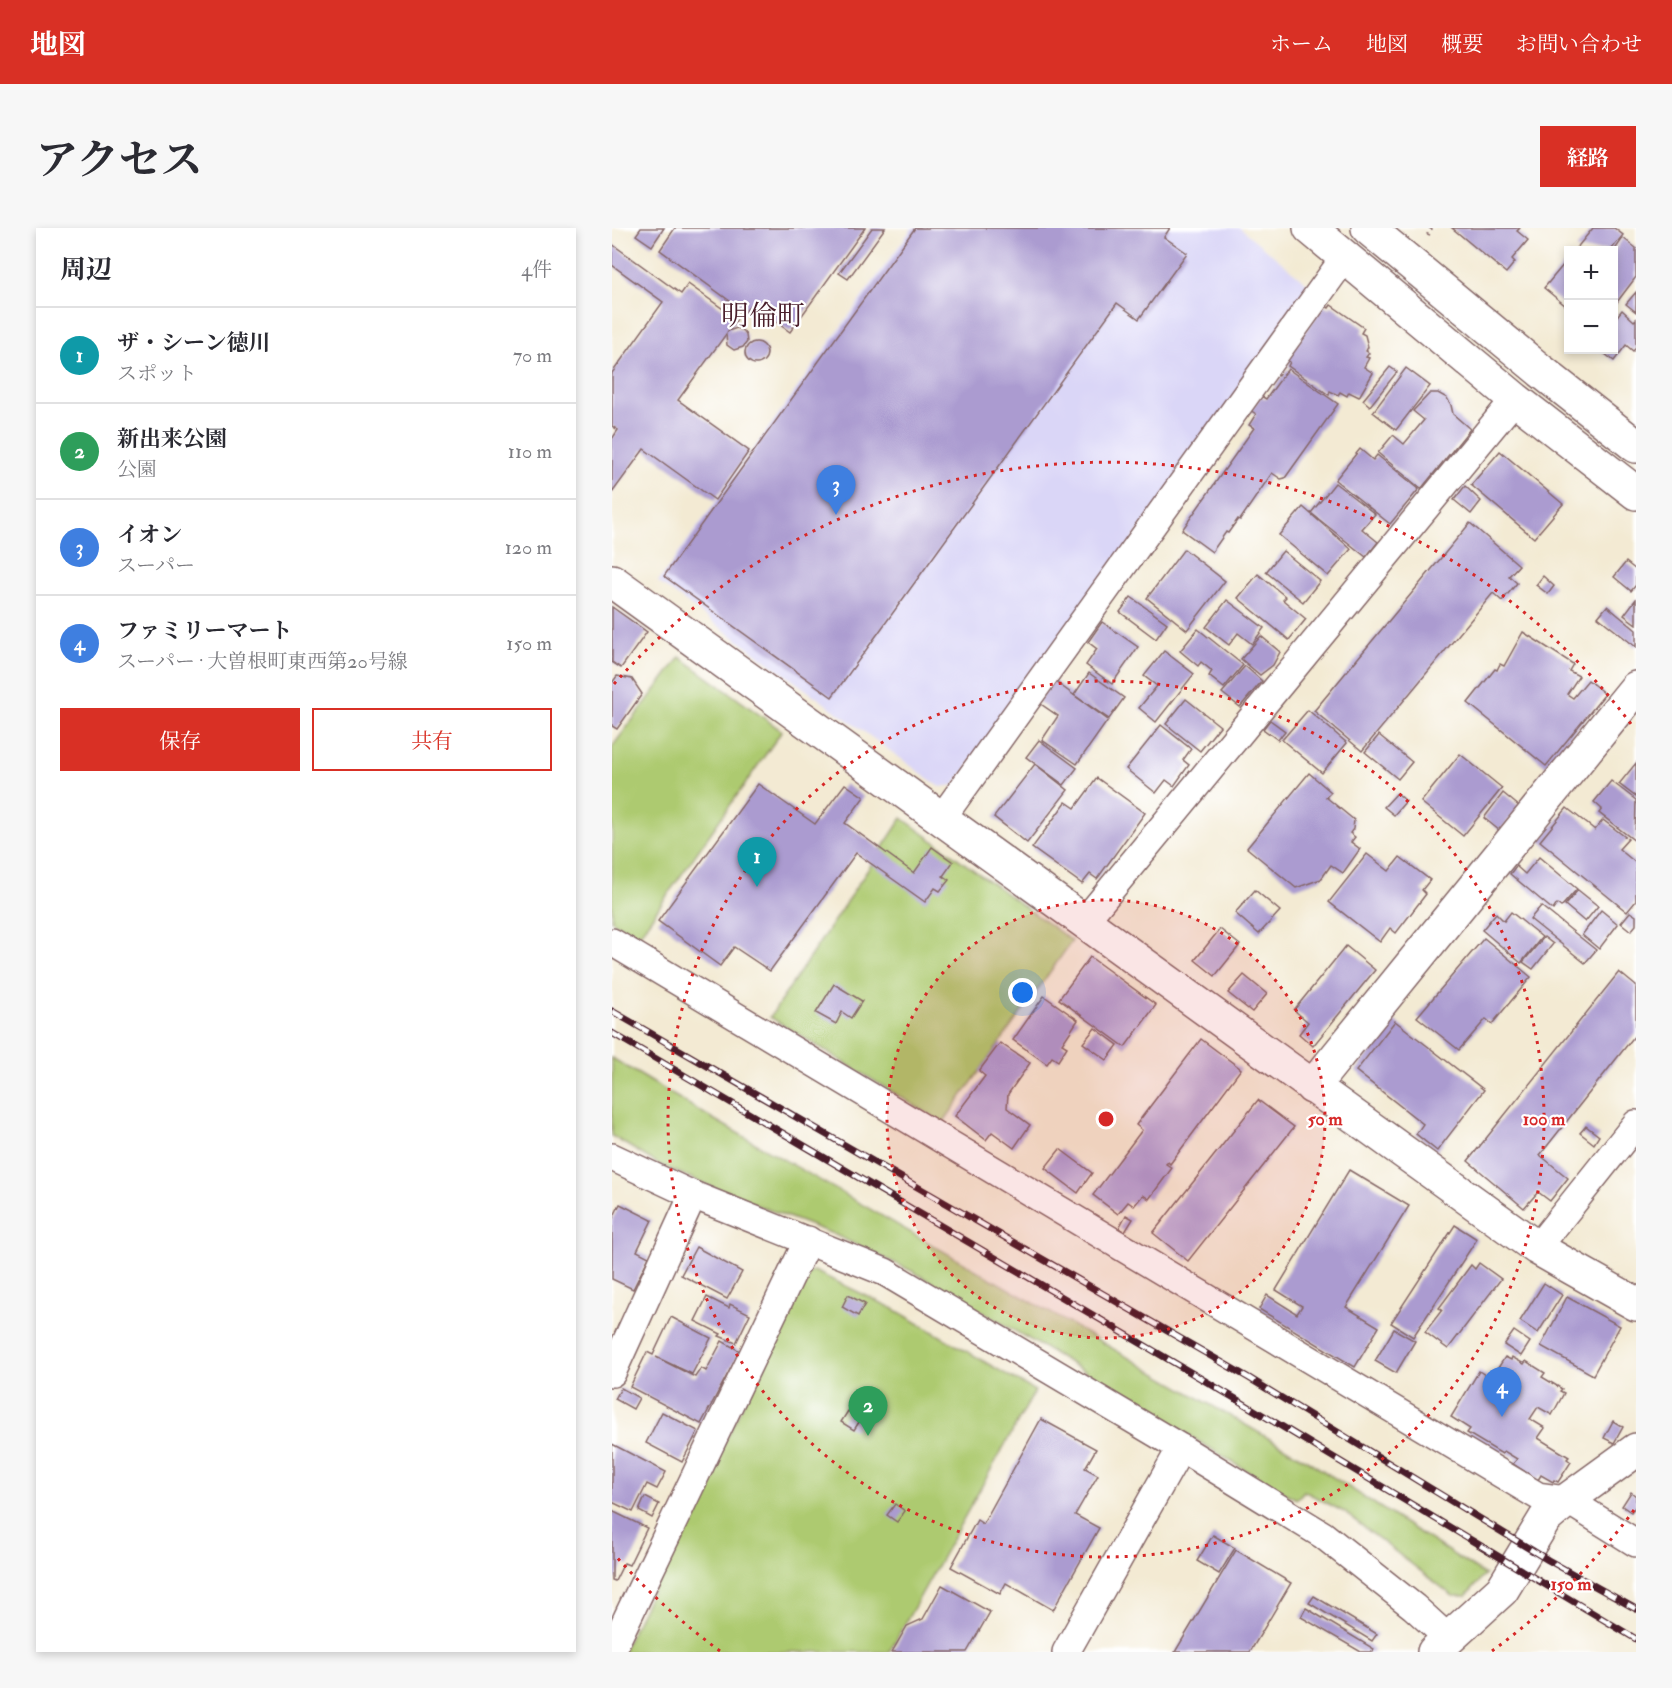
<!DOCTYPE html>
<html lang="ja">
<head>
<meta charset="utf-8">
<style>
  body { margin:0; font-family:"IM FELL Double Pica","Noto Serif JP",serif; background:#f7f7f7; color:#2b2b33 }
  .controls { position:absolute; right:18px; top:18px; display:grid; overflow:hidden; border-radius:0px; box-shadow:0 3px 9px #0003 }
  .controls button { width:54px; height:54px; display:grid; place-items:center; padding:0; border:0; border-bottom:2px solid #e1e1e2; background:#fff; color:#2b2b33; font:30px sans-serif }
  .you { position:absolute; left:411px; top:765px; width:21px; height:21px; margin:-15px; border:4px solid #fff; border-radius:50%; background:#1a73e8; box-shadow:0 0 0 9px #1a73e833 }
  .badge { display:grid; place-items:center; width:39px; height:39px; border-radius:50%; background:#d93025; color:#fff; font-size:20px; font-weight:700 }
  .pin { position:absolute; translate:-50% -50px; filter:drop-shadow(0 2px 3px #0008) }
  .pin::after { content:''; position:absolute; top:32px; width:21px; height:18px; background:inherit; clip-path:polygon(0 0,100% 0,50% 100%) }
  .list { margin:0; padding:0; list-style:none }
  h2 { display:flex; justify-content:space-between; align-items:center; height:78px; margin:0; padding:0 24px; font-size:26px }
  h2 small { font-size:20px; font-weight:400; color:#7c7c81 }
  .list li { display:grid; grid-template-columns:39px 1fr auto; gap:18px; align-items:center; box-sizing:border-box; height:96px; padding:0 24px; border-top:2px solid #e1e1e2 }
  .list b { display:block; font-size:22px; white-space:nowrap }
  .list p { margin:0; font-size:20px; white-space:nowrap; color:#7c7c81 }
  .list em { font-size:20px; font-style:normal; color:#7c7c81 }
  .actions { display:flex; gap:12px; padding:18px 24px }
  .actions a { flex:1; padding:14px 0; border:2px solid #d93025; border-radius:0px; text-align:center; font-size:21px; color:#d93025 }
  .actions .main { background:#d93025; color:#fff }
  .map { position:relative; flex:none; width:1024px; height:1424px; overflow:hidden; border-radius:0px }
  header { display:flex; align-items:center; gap:36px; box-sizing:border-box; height:84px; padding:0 30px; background:#d93025; color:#fff }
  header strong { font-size:28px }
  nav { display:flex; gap:33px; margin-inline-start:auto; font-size:21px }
  .intro { display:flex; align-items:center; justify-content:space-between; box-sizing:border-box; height:144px; padding:0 36px }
  h1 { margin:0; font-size:42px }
  .button { padding:15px 27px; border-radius:0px; background:#d93025; color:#fff; font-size:21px; font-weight:700 }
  main { display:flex; gap:36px; padding:0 36px }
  aside { flex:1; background:#fff; border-radius:0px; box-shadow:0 3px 9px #0003 }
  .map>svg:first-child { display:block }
  .built { fill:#dad6f7 }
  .green { fill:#adca70; stroke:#7c744e; stroke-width:1.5 }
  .building { fill:#ab9bd0 }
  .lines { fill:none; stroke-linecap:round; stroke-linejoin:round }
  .minor-casing { stroke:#856666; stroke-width:30 }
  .tertiary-casing { stroke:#856666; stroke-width:36 }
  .path { stroke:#856666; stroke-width:4; stroke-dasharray:1.5 4.5; stroke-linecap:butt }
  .minor { stroke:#fff; stroke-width:27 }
  .tertiary { stroke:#fff; stroke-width:33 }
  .rail-casing { stroke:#4a1f2b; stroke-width:7 }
  .rail { stroke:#fff; stroke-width:4.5; stroke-dasharray:14; stroke-linecap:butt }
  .ring { fill:none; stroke:#d62828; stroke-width:3; stroke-dasharray:3 6 }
  .labels { text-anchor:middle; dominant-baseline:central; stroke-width:4.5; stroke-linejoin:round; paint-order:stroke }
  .quarter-label { font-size:28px; fill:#4a1f2b; stroke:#fff }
  .centre { fill:#d62828; stroke:#fff; stroke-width:3 }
  .ring-label { font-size:18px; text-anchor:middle; font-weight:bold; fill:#d62828; stroke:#fff; stroke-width:4.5; stroke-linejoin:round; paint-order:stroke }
</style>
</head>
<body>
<header>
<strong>地図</strong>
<nav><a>ホーム</a><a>地図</a><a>概要</a><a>お問い合わせ</a></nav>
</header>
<div class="intro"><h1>アクセス</h1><a class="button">経路</a></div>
<main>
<aside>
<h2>周辺<small>4件</small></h2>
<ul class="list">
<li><span class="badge" style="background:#0f9aa8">1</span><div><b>ザ・シーン徳川</b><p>スポット</p></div><em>70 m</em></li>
<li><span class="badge" style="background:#2e9e5b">2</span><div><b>新出来公園</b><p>公園</p></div><em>110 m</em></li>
<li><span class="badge" style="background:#3f7fe0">3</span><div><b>イオン</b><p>スーパー</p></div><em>120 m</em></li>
<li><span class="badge" style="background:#3f7fe0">4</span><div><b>ファミリーマート</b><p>スーパー · 大曽根町東西第20号線</p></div><em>150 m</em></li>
</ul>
<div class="actions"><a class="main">保存</a><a>共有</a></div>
</aside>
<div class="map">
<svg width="1024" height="1424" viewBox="0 0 1024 1424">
  <rect width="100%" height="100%" fill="#fff"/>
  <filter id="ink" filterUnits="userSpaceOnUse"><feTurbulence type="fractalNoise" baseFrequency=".0167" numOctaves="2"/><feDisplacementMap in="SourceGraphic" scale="12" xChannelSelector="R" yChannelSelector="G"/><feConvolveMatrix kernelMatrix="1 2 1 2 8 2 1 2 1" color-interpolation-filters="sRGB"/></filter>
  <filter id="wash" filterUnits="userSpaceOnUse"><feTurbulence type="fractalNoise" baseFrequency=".008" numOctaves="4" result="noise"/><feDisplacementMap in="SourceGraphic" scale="24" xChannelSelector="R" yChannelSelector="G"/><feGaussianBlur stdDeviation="1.35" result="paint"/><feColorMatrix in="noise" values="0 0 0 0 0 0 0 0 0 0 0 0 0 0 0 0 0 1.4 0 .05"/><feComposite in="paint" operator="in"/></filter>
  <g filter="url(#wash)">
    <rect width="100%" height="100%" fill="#f3ead3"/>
    <polygon class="built" points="300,0 628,0 702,61 342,557 328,559 46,354"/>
    <g class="green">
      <polygon points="68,429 170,503 26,709 0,693 0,519"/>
      <polygon points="290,590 460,713 331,895 158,789"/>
      <polygon points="0,830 96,888 693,1231 873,1347 854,1368 841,1368 732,1284 692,1263 685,1271 661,1259 475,1145 302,1044 221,1006 126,970 46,936 0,908"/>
      <polygon points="202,1043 282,1081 423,1163 277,1424 10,1424 195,1046"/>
    </g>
    <g id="blocks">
      <g class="building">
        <polygon points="29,0 52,0 40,18 24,7"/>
        <polygon points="63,0 253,0 178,104 139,76 133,84 48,22"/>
        <polygon points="260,0 273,0 236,51 227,45"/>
        <polygon points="303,0 558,0 552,9 575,25 527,91 505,75 220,469 52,348"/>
        <polygon points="840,0 908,0 905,3 916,12 900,31 903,34 894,45"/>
        <polygon points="981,0 1002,0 1011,7 999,22 963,22"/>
        <polygon points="1011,10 1024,20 1024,49 1002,78 1002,23"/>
        <polygon points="0,16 69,66 76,56 125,91 116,103 125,100 131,103 134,107 135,114 131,119 122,122 115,117 114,106 66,172 137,223 103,272 32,221 0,265 0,211 6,202 0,198 0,145 51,74 0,37"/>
        <polygon points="957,30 957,75 954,78 932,60"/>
        <polygon points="1024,64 1024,84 1014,76"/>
        <polygon points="712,77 717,80 719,77 752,100 749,105 753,107 756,119 754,123 757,125 754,129 757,130 752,139 761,145 747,169 737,164 735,168 728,164 726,167 718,163 717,167 676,138 678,134 674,132"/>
        <polygon points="1010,82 1022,93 1024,91 1024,120 1021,123 1014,117 1002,133 988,122 1002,122 1002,92"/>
        <circle cx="144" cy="125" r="11"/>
        <polygon points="778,139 785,144 758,178 751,172"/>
        <polygon points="794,140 818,158 784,202 761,184"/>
        <polygon points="676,141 726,176 673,250 669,251 660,245 628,292 626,291 616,305 614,304 600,324 570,302 642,200 637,197 644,186 638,182 649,168 654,171"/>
        <polygon points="818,165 826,165 835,170 839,177 841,186 858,201 809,261 766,225 781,207 792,216 812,192 801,183"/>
        <polygon points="748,221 761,232 765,227 807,261 778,296 723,252"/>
        <polygon points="888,223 951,276 922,310 859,257"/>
        <polygon points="723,255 763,286 750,301 766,314 754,329 699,285"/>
        <polygon points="853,258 869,273 859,286 842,272"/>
        <polygon points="691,279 739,321 716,348 667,307"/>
        <polygon points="858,295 907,337 897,348 905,355 890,373 881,365 750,523 702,483"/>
        <polygon points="572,321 613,353 575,402 535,370"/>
        <polygon points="671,323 708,353 691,374 654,344"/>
        <polygon points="1014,334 1024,342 1024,357 1019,363 1002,349"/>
        <polygon points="646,346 674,369 671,372 694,391 677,412 626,370"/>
        <polygon points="931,348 942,358 936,366 924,357"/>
        <polygon points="519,369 555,395 544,411 508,384"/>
        <polygon points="1024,371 1024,396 1012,387"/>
        <polygon points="615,372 652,400 640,416 626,405 617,417 594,399"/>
        <polygon points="995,378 1024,402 1024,419 986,389"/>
        <polygon points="0,379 35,404 9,440 0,434"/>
        <polygon points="490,394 526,419 500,456 474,437 485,421 476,414"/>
        <polygon points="586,401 631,437 612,460 597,448 600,443 589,434 586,438 568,423"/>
        <polygon points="911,404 961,436 957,443 967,448 955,466 961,470 976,452 993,466 934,538 856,475 883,441 885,442 888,436 892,438"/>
        <polygon points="649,408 668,424 661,437 648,447 629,431"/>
        <polygon points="552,423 582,446 544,494 527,480 545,458 532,448"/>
        <polygon points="633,438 650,453 628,479 610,465"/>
        <polygon points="477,445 512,470 497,491 462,467"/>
        <polygon points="5,448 20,451 30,466 5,501 0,498 0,455"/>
        <polygon points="441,452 496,492 465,536 430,512 446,488 426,474"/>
        <polygon points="574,471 608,498 588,523 554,496"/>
        <polygon points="696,482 735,515 710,545 670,512"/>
        <polygon points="658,492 673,503 666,512 651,501"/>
        <polygon points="549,497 579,521 571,532 577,537 562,558 554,552 544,565 514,541"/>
        <polygon points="767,507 800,534 786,551 753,524"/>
        <polygon points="427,512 465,540 452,557 414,529"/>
        <polygon points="848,526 890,560 851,608 809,574"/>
        <polygon points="1024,535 1024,569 1007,556"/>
        <polygon points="423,536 456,562 415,615 382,589"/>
        <polygon points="697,545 719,564 714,569 742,592 741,601 738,605 743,609 739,614 748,621 731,645 719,637 709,651 684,660 635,620"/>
        <polygon points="485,550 533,585 485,651 478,646 470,656 420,620 454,574 463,580"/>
        <polygon points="999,553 1024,572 1023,613 987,585 990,581 982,574"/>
        <polygon points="146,556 203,596 233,556 252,569 233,595 302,645 320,619 341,634 331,648 337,652 328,663 323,660 313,674 244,625 158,743 122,719 108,738 46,693"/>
        <polygon points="785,565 794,573 782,587 772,579"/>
        <polygon points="891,565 908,579 888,603 872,590"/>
        <polygon points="955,580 983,602 991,592 1016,611 1007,621 1024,635 1024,673 1015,684 928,613"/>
        <polygon points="755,626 777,643 788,629 818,652 810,662 814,666 784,705 778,700 768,714 717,674"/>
        <polygon points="927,629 965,661 949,679 945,676 941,682 898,646 904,638 913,646"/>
        <polygon points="643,662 668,683 647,706 623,685"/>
        <polygon points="966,662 986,678 973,694 953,677"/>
        <polygon points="929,678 984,722 973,735 918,691"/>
        <polygon points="989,682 1006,696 987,721 970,707"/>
        <polygon points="899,684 930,709 909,735 870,702 884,685 892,693"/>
        <polygon points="1018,684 1024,688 1024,697 1019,703 1009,695"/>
        <polygon points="608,701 628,717 603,748 583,732"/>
        <polygon points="932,709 941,716 921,741 911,734"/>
        <polygon points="872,710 919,749 880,796 874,791 847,822 805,789"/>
        <polygon points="734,718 763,742 701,818 687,806 696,794 682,782"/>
        <polygon points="478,729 544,777 513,819 447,771"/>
        <polygon points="1007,744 1024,758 1024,806 928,927 956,950 938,973 926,964 912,980 856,933"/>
        <polygon points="632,747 655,766 640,784 616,765"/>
        <polygon points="222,756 250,773 239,790 230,784 224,796 204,785"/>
        <polygon points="432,768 466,792 450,816 455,819 446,833 440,829 435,836 401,812"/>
        <polygon points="783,793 872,862 825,923 804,906 811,896 744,843"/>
        <polygon points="483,800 506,817 495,832 471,815"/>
        <polygon points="589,811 629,841 558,936 556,934 554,936 560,940 537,971 531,967 522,978 516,974 506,986 481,967 530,902 524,897"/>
        <polygon points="388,815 418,835 396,866 395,880 418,897 402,920 380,904 374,912 343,888 373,848 367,843"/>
        <polygon points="646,872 682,899 576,1033 541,1005"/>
        <polygon points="974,898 987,908 982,916 968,905"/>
        <polygon points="448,921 480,945 466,965 433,940"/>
        <polygon points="737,942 797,978 734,1079 767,1099 743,1139 647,1081 655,1067 685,1086 690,1078 664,1062"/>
        <polygon points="8,976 40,992 25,1023 37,1029 21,1061 0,1051 0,992"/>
        <polygon points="514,987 521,991 513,1004 507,1000"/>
        <polygon points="843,997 865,1011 801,1109 779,1095"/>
        <polygon points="84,1019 130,1044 115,1071 69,1047"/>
        <polygon points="867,1035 889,1051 836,1121 813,1104 830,1082 827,1080 859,1037 863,1041"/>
        <polygon points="932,1055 950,1067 926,1105 908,1093"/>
        <polygon points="236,1067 253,1076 246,1088 230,1079"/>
        <polygon points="95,1069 117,1080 118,1076 138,1086 124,1115 107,1108 109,1106 83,1093"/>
        <polygon points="955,1069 1008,1098 981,1147 929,1118"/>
        <polygon points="59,1089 99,1110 80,1146 44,1129 83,1149 89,1140 94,1143 110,1113 128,1123 89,1196 18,1159 35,1124 41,1127"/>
        <polygon points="782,1101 803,1113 784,1145 763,1133"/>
        <polygon points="902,1103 918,1114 909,1128 892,1117"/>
        <polygon points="893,1129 899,1132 900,1129 912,1136 914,1133 933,1145 930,1149 950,1161 948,1163 952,1165 940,1187 926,1179 918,1191 933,1200 926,1210 957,1229 955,1231 959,1234 946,1254 942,1252 941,1254 929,1247 926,1252 901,1236 905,1231 892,1223 890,1226 855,1205 858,1201 839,1189 867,1143 879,1151"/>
        <polygon points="9,1160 27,1170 21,1181 3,1171"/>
        <polygon points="236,1183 249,1191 242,1202 229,1194"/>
        <polygon points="50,1184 86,1203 70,1234 34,1215"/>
        <polygon points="429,1191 484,1221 473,1240 486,1247 463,1287 487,1300 441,1382 394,1355 388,1366 339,1339 365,1292 371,1296"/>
        <polygon points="1001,1193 1011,1199 1002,1215 992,1210"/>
        <polygon points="0,1216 54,1244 45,1261 35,1256 21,1284 0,1274"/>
        <polygon points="1019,1264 1024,1268 1024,1278 1019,1284 1010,1278"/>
        <polygon points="33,1269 47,1276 40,1290 27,1283"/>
        <polygon points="283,1276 293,1283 285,1294 275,1287"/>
        <polygon points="0,1283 35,1300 17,1337 12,1335 3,1353 0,1352"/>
        <polygon points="601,1307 623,1320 607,1346 585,1333"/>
        <polygon points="624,1322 679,1355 638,1424 563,1424"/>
        <polygon points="330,1357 378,1384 355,1424 280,1424 295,1398 311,1391"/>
        <polygon points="702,1368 765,1406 760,1413 697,1375"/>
        <polygon points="694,1380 762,1421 761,1424 749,1424 689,1389"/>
      </g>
    </g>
  </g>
  <g filter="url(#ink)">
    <use href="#blocks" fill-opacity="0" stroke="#856666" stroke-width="1.5"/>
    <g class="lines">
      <g class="minor-casing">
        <g id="minor">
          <polyline points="329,591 733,29"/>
          <polyline points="472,694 903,171"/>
          <polyline points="0,714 926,1268 955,1272 1024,1315"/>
          <polyline points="0,929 81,967 273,1044 569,1220 711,1307 802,1379 836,1410"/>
          <polyline points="925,1020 1024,896"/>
          <polyline points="0,1145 81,967"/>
          <polyline points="0,1422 196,1012"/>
          <polyline points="454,1424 569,1220"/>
        </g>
      </g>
      <g class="tertiary-casing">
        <g id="tertiary">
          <polyline points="698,0 903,171 1024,265"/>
          <polyline points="756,0 929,143 1024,218"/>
          <polyline points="0,353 925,1020 1024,1076"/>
          <polyline points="700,859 1024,460"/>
          <polyline points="822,1424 890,1362 933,1291 955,1272 1024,1222"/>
        </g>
      </g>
      <polyline class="path" points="816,7 819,0"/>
      <use href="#minor" class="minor"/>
      <use href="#tertiary" class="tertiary"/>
      <g class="rail-casing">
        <g id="rail">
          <polyline points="0,783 637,1150 936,1332 1024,1381"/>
          <polyline points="0,805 624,1171 1024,1411"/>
        </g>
      </g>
      <use href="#rail" class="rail"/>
    </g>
  </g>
  <circle cx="494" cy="891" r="219" fill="#d62828" fill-opacity=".12"/>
  <g class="ring">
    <circle cx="494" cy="891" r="219"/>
    <circle cx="494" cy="891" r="438"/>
    <path d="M1022 1282A657 657 0 0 1 880 1423M108 1423A657 657 0 0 1 2 1326M2 456A657 657 0 0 1 1022 500"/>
  </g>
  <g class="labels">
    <g class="quarter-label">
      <text x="151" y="88">明倫町</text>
    </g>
  </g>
  <circle cx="494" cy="891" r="9" class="centre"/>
  <g class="ring-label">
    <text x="713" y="897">50 m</text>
    <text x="932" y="897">100 m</text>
    <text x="959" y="1362">150 m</text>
  </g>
</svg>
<div class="controls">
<button>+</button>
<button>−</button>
</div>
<div class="you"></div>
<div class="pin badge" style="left:145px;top:659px;background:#0f9aa8">1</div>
<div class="pin badge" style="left:256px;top:1208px;background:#2e9e5b">2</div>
<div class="pin badge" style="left:224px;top:287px;background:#3f7fe0">3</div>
<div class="pin badge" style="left:890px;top:1189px;background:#3f7fe0">4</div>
</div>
</main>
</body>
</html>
